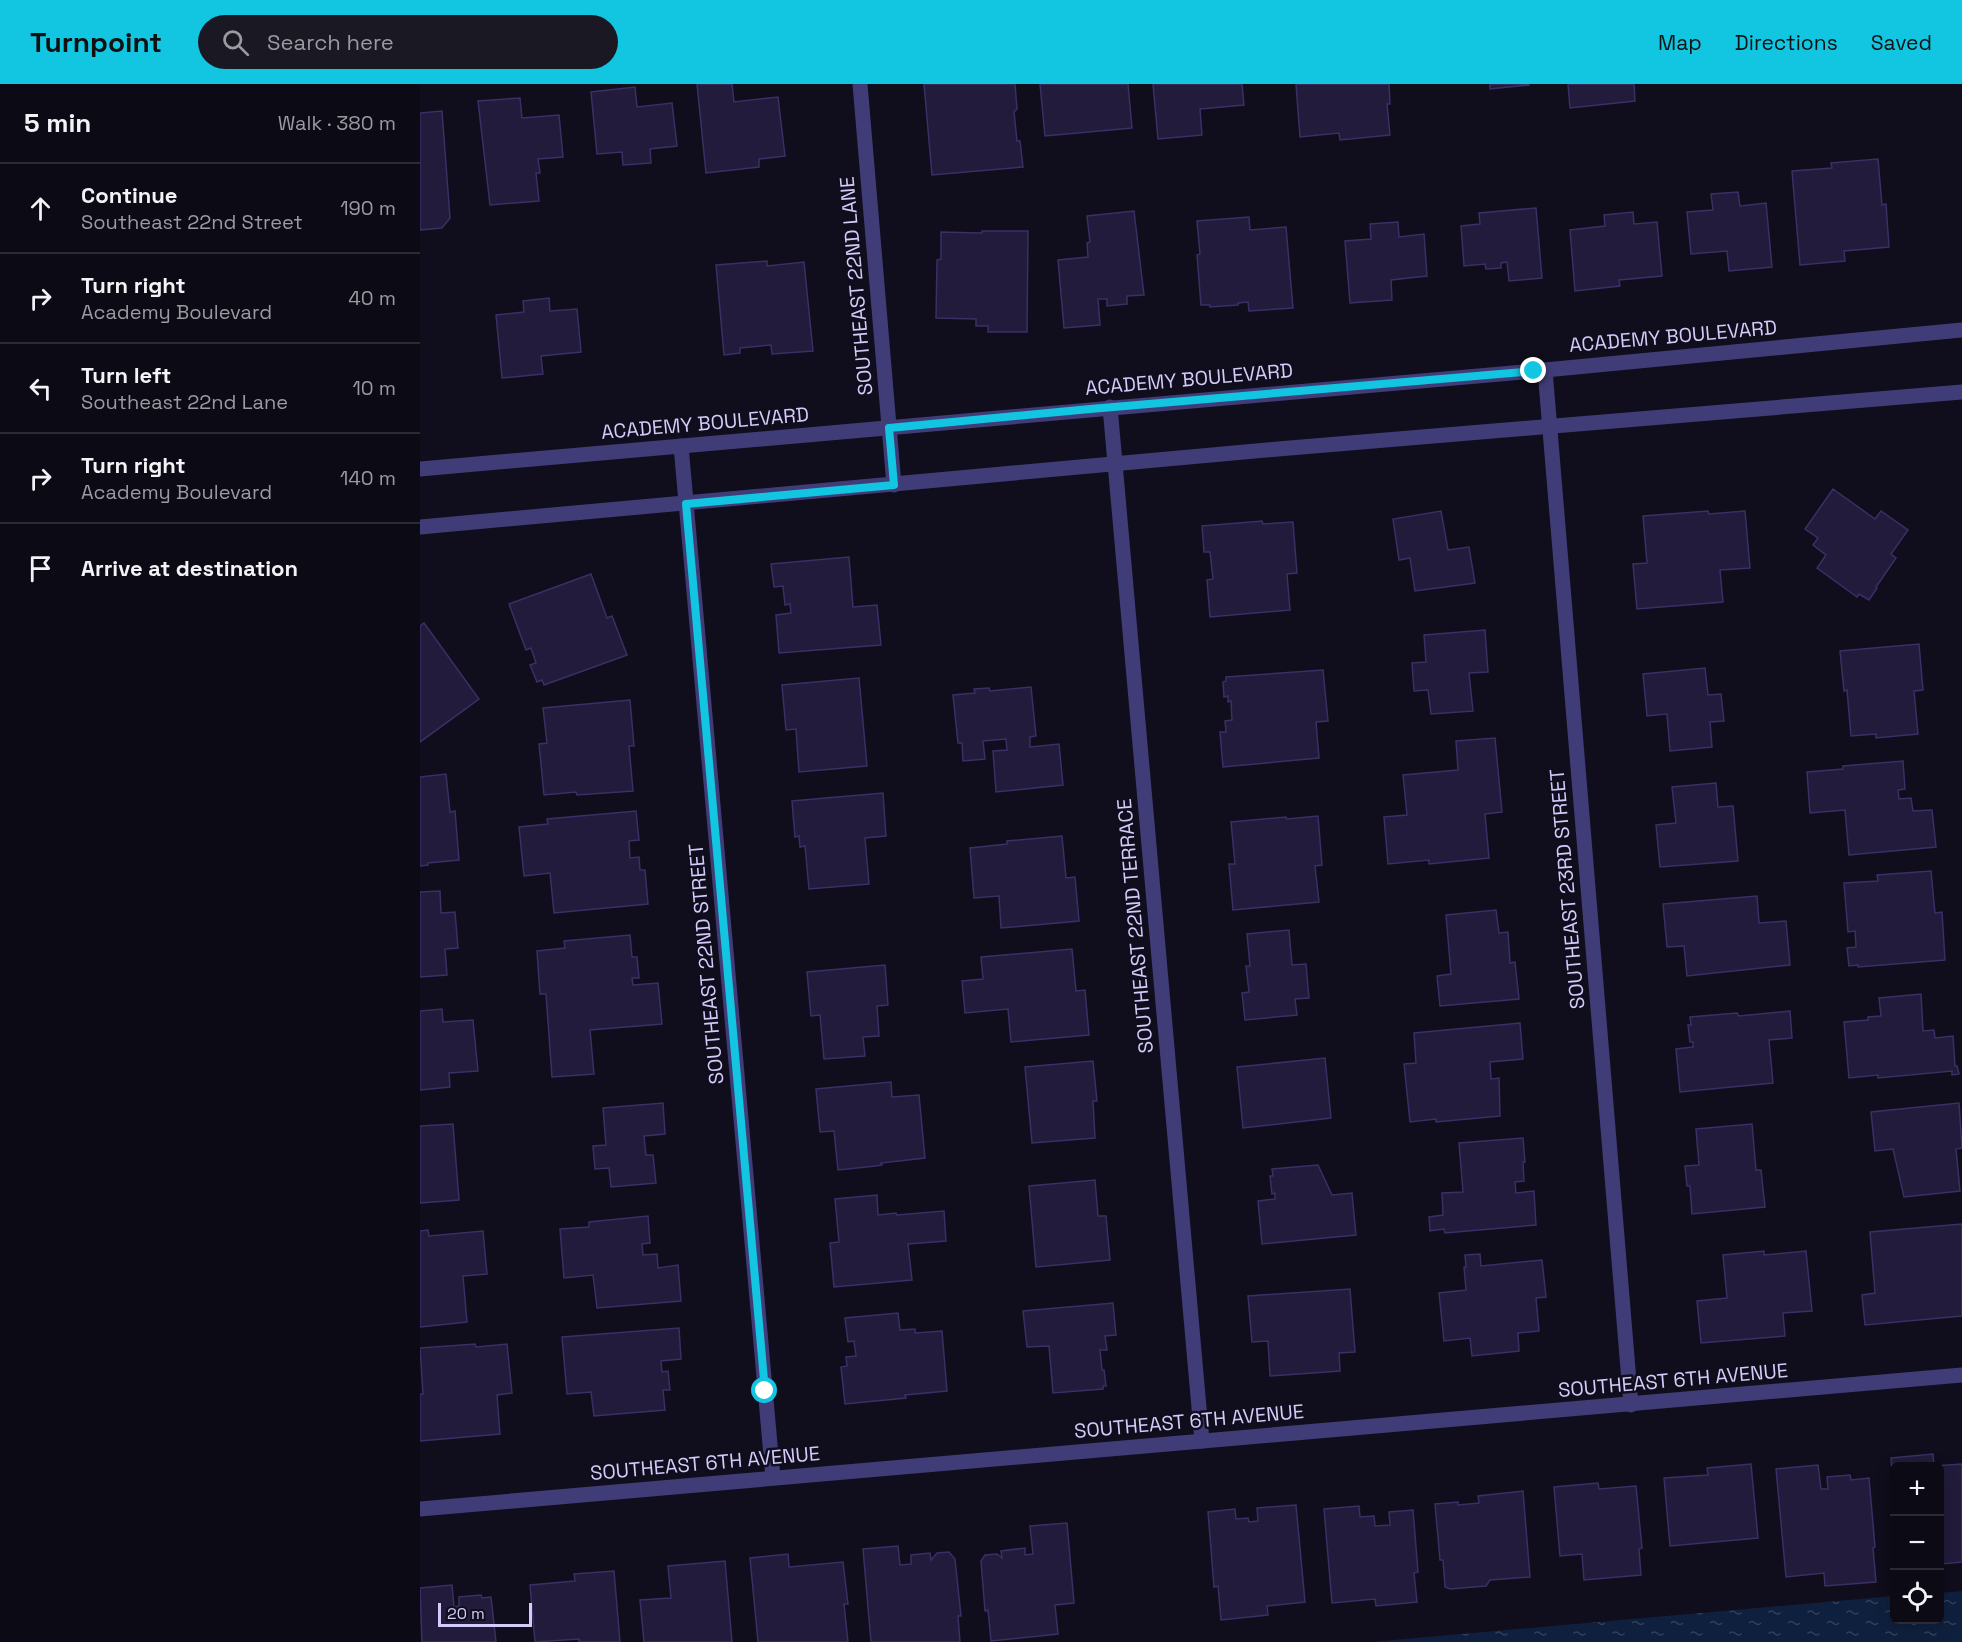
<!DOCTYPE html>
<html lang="en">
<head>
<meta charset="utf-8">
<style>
  body { margin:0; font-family:"Space Grotesk",sans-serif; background:#1a1822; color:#f1f3f6 }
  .controls { position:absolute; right:18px; bottom:18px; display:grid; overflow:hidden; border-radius:9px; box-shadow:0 3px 15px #0003 }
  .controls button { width:54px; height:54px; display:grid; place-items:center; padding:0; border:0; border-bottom:2px solid #2c2b34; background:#0c0a15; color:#f1f3f6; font:30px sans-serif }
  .scale { position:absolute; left:18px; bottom:15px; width:94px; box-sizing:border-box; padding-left:6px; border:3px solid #d3ccfb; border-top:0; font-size:16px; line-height:21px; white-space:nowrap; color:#d3ccfb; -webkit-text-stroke:4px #100d1c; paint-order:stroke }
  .stop { position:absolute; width:18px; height:18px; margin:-14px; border:4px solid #12c5e1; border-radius:50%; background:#fff }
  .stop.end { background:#12c5e1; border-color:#fff; box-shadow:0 2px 6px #0008 }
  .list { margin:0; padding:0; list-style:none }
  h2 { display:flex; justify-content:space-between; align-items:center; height:78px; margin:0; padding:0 24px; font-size:26px }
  h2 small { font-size:20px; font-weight:400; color:#9a9aa0 }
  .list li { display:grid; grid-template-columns:39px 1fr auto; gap:18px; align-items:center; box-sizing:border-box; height:90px; padding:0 24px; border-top:2px solid #2c2b34 }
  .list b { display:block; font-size:22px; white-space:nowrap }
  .list p { margin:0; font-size:20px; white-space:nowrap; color:#9a9aa0 }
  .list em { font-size:20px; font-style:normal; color:#9a9aa0 }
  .icon { flex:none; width:33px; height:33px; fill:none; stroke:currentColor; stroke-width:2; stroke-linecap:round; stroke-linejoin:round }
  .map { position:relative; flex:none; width:1542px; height:1558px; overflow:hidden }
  header { display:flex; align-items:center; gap:36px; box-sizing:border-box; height:84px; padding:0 30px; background:#12c5e1; color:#111 }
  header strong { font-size:28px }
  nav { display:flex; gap:33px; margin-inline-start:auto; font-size:21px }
  .search { width:420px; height:54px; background:#1a1822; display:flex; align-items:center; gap:15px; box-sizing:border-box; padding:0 21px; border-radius:33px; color:#9a9aa0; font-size:22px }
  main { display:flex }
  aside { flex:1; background:#0c0a15 }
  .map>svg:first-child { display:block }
  .water { fill:url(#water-ripples) }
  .building { fill:#221b3b; stroke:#3b2f65; stroke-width:1.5 }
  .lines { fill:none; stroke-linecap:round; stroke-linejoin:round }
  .minor { stroke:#403c77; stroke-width:15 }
  .tertiary { stroke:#403c77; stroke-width:15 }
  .route { stroke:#12c5e1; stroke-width:8 }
  .labels { text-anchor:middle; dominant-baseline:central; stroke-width:5; stroke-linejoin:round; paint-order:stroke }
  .street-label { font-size:20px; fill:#d3ccfb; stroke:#100d1c }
</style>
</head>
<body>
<header>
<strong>Turnpoint</strong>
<div class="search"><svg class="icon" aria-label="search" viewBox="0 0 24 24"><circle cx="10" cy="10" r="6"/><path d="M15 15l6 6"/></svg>Search here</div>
<nav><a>Map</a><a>Directions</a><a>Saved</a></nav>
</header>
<main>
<aside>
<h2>5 min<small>Walk · 380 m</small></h2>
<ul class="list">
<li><svg class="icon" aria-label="ahead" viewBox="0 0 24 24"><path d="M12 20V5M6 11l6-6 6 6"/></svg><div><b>Continue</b><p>Southeast 22nd Street</p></div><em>190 m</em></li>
<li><svg class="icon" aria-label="right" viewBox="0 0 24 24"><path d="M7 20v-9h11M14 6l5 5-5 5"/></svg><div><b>Turn right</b><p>Academy Boulevard</p></div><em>40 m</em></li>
<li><svg class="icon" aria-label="left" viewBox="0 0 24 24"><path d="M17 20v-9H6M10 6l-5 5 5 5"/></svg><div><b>Turn left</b><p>Southeast 22nd Lane</p></div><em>10 m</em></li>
<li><svg class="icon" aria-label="right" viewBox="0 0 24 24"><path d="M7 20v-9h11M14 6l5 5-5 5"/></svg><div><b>Turn right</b><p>Academy Boulevard</p></div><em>140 m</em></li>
<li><svg class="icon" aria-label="arrive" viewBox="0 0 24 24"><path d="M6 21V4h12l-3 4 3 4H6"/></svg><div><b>Arrive at destination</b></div></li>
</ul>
</aside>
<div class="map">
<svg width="1542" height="1558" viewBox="0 0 1542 1558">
  <defs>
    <pattern id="water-ripples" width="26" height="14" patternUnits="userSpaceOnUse" patternTransform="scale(1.5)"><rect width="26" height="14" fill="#0f203e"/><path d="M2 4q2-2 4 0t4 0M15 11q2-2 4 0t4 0" fill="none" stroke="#313f5b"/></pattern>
  </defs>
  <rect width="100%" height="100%" fill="#100d1c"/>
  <polygon class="water" points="1542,1507 1542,1558 951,1558 1474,1512 1474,1536 1520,1536 1520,1509"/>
  <g class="building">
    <polygon points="277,0 312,0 314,18 358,13 365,72 339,75 339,83 286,89"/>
    <polygon points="504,0 595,0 597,25 594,28 597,57 600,57 603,83 512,91"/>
    <polygon points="620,0 708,0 712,44 625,52"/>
    <polygon points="733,0 822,0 824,21 780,25 782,51 738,55"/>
    <polygon points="876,0 969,0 970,20 967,20 970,51 920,56 919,49 880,53"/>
    <polygon points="1070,0 1109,0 1109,1 1070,5"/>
    <polygon points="1148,0 1214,0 1215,17 1150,24"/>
    <polygon points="215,3 217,23 252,19 257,62 230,65 231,79 203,81 202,68 177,70 171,8"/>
    <polygon points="100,14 102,34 139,31 143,73 118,75 120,89 116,89 119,117 70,121 58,17"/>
    <polygon points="22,27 30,134 22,144 0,146 0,29"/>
    <polygon points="1458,75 1462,121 1466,120 1469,163 1424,167 1425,177 1380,181 1372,87 1412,84 1411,79"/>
    <polygon points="1318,108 1320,122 1346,119 1352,183 1309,187 1307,167 1271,170 1267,128 1293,126 1291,110"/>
    <polygon points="1116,124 1122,194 1089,197 1087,178 1081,179 1081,184 1066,185 1065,180 1044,182 1041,142 1060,140 1059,129"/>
    <polygon points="714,127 724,211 707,212 707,220 687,222 687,215 678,215 680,241 644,244 638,176 668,173 667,159 670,158 667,132"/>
    <polygon points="1213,128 1214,140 1237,138 1242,192 1199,196 1200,202 1155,207 1150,146 1185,142 1184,131"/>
    <polygon points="829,133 830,146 866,143 873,224 829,227 828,218 818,219 818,221 790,223 790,221 781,221 777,171 780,170 777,137"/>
    <polygon points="978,138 979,153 1004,150 1007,192 971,196 972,216 930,219 925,157 951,155 950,140"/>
    <polygon points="562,147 608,147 607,248 568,248 568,242 556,242 556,235 516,234 517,176 521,175 521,148 562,149"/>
    <polygon points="347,177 347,182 384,178 393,267 352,270 351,261 320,264 320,269 304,271 296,181"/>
    <polygon points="129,214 130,227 157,225 161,268 121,272 123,290 82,294 76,231 104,228 103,217"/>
    <polygon points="1413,405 1455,435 1461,427 1488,446 1471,470 1476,474 1456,503 1457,504 1449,516 1439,510 1437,513 1397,484 1406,471 1393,461 1398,454 1385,445"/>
    <polygon points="1021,427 1028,466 1049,463 1055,499 995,507 990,474 979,476 973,435"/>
    <polygon points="1288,427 1289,430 1325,427 1330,484 1300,486 1303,518 1217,525 1213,480 1227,479 1223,432"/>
    <polygon points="842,437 843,440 873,438 877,489 867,490 870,526 790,533 787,496 793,495 790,468 784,468 782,442"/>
    <polygon points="429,473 433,523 457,521 461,561 359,569 356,531 371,529 370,520 365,521 363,502 354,503 351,480"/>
    <polygon points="171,490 187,534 192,532 207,571 124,601 122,596 117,598 110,581 116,579 111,564 106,566 89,520"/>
    <polygon points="4,539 59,615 0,658 0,542"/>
    <polygon points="1065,546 1068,588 1049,589 1053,627 1011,630 1008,606 994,607 992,579 1006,578 1004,551"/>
    <polygon points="1499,560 1503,606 1494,607 1498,650 1456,654 1456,650 1431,652 1427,606 1424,607 1420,567"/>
    <polygon points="1285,584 1288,611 1301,610 1304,637 1290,638 1292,663 1250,667 1247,630 1227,632 1223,590"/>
    <polygon points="903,586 908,637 896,638 899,674 803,683 800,648 806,648 805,637 812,636 811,617 808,618 808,612 804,613 803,598 806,597 806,593"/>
    <polygon points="439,594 447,682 379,688 376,645 366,646 362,601"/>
    <polygon points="611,603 616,652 610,653 610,663 639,660 643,701 576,708 573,667 587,666 586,655 563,657 565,675 543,677 542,659 538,659 533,611 555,609 554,605 569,604 570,607"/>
    <polygon points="210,616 214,662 209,662 213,707 157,711 156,708 124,711 119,660 127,659 123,624"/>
    <polygon points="1075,654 1082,728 1065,730 1069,774 1009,780 1009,776 968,780 964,733 987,731 983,691 1038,686 1036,657"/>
    <polygon points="1483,677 1485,705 1478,706 1479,715 1491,714 1493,727 1512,726 1516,763 1429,771 1425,726 1390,729 1387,688 1423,685 1423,682"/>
    <polygon points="26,690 30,728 35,727 39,776 8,779 8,781 0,782 0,693"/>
    <polygon points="1296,699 1298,723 1313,722 1318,777 1240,783 1236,741 1256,739 1252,703"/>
    <polygon points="463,709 466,752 445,754 449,800 389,805 385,762 380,763 379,752 375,753 372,717"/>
    <polygon points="216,727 219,756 209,757 210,774 219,773 220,786 225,786 228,820 134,829 130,789 104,792 99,743 128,740 127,735"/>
    <polygon points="898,732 902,781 895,782 899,818 813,826 809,780 815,780 811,738 866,733 867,735"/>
    <polygon points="642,752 646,794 655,793 659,837 581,844 579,812 554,814 550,764 587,760 587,757"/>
    <polygon points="1511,787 1515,829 1522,828 1525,876 1438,883 1438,881 1429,882 1427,864 1436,863 1435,847 1428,848 1424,799 1458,797 1457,791"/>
    <polygon points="20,807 21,829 35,828 38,864 25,865 27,891 0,893 0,808"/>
    <polygon points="1337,812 1339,839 1366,837 1370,881 1267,892 1264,862 1247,863 1243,820"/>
    <polygon points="1076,826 1079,849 1088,848 1090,879 1095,878 1099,915 1020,922 1017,892 1031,890 1026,831"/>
    <polygon points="869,846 872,881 886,880 889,914 875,915 877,931 825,936 822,909 829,908 826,882 830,882 827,850"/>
    <polygon points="210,851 212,873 217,873 219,894 212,894 213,901 238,899 242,940 170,946 174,990 132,993 126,910 120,910 117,867 145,864 144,857"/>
    <polygon points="652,865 656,907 665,906 669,951 591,958 588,925 545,929 542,897 563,895 561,873"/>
    <polygon points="465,881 468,921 457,922 459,952 443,953 445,972 404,975 400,931 391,932 387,888"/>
    <polygon points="1501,910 1503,947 1514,946 1515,954 1533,952 1535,982 1537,982 1539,990 1532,991 1532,987 1458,994 1458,991 1429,994 1424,938 1448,936 1448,933 1461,932 1459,914"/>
    <polygon points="22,925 23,938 53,936 58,987 29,989 30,1003 0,1006 0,927"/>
    <polygon points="1370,927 1372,954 1349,956 1353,999 1260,1008 1256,965 1273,963 1273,958 1270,958 1268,941 1271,941 1270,933 1317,929 1319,932"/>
    <polygon points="1100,939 1103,975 1070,978 1071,995 1079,994 1080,1032 1016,1038 1016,1035 990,1038 984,980 996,979 994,949"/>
    <polygon points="905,974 911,1034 823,1044 817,983"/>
    <polygon points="673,977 677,1017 673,1017 675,1054 612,1059 605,983"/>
    <polygon points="471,998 472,1013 499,1011 505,1074 461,1079 462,1081 456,1082 418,1086 414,1047 400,1048 396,1005"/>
    <polygon points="243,1019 245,1050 224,1052 226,1071 233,1071 236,1099 191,1103 189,1084 175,1085 173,1062 186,1061 183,1024"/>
    <polygon points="1539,1019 1542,1064 1536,1065 1540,1107 1484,1113 1473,1065 1455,1067 1451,1028"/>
    <polygon points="33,1040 39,1116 0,1119 0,1042"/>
    <polygon points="1332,1040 1336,1086 1341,1086 1345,1123 1272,1130 1270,1102 1267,1102 1265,1082 1279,1081 1276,1045"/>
    <polygon points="1103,1054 1105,1078 1103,1078 1104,1097 1095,1098 1096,1109 1114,1107 1116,1141 1025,1149 1024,1145 1010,1147 1009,1133 1023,1131 1022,1109 1043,1108 1039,1059"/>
    <polygon points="898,1081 912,1111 932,1109 936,1151 842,1160 838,1117 855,1115 855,1109 852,1110 850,1092 853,1092 852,1085"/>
    <polygon points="675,1096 678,1132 686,1132 690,1176 616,1183 609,1102"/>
    <polygon points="457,1111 458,1131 476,1129 477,1131 524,1127 526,1157 488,1160 492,1196 414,1203 410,1159 419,1158 415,1115"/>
    <polygon points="228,1132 230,1159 222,1160 223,1171 237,1170 238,1184 258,1181 261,1217 177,1224 173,1191 144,1194 140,1145 169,1143 169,1138"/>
    <polygon points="1542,1140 1542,1232 1445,1241 1442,1211 1455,1209 1450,1148"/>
    <polygon points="8,1146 9,1152 63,1147 67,1190 43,1192 47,1238 0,1243 0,1147"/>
    <polygon points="1344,1167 1344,1171 1386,1167 1392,1227 1363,1229 1365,1252 1281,1259 1277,1217 1307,1214 1303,1171"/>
    <polygon points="1060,1170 1061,1182 1122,1176 1126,1213 1116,1214 1119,1247 1098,1249 1099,1267 1052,1272 1050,1254 1024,1257 1019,1209 1046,1206 1044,1183 1046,1183 1045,1171"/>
    <polygon points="930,1205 935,1268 919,1269 920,1287 850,1292 848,1257 832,1258 828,1212"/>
    <polygon points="693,1219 696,1251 685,1252 687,1266 680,1266 682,1286 684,1286 686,1302 683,1302 683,1305 633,1309 629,1262 607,1263 603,1227"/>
    <polygon points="478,1229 480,1246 495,1245 495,1249 522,1247 527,1307 485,1311 486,1314 425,1320 421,1283 427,1282 426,1273 436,1272 434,1257 428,1258 425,1234"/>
    <polygon points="259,1244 261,1275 241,1277 242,1288 248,1287 250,1306 243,1306 245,1326 174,1332 171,1308 147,1310 142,1253"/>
    <polygon points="55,1260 56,1263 87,1260 92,1309 77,1311 80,1350 0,1357 0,1310 3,1310 0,1264"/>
    <polygon points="1513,1370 1514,1382 1542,1380 1542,1478 1522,1480 1522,1477 1520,1477 1520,1382 1474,1382 1474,1416 1471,1374"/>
    <polygon points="1331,1380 1338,1454 1250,1462 1244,1394 1288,1391 1287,1384"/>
    <polygon points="1398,1381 1401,1405 1408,1405 1407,1393 1430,1391 1431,1396 1449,1394 1455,1463 1453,1464 1456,1498 1405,1502 1404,1489 1366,1493 1356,1385"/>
    <polygon points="1178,1399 1179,1405 1216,1402 1222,1464 1219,1465 1221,1491 1164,1496 1162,1470 1140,1472 1134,1403"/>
    <polygon points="1103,1407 1110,1493 1070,1496 1066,1502 1030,1505 1025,1503 1023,1476 1020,1476 1015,1420 1038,1418 1038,1421 1059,1419 1058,1412"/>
    <polygon points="876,1421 885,1518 847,1522 848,1531 801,1536 798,1502 794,1503 788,1428 815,1425 816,1435 828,1434 829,1438 838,1437 837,1424"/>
    <polygon points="939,1422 940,1433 954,1432 955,1442 970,1441 969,1428 993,1426 998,1488 994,1489 997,1518 956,1522 955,1515 912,1519 904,1425"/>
    <polygon points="647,1439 654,1519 635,1521 638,1550 571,1557 568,1526 565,1527 561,1477 565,1471 577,1470 582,1474 581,1467 605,1464 605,1471 613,1470 610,1442"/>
    <polygon points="478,1462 480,1481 491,1480 491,1471 510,1469 511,1476 517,1469 529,1468 535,1475 541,1532 538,1532 540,1558 451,1558 443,1465"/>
    <polygon points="368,1470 369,1483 423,1478 428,1520 424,1520 428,1558 338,1558 330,1474"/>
    <polygon points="305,1477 312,1558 224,1558 220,1516 251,1514 248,1482"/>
    <polygon points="194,1487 200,1558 159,1558 159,1555 115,1558 110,1501 155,1497 154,1490"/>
    <polygon points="32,1501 34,1523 39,1522 39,1513 61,1511 62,1514 71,1513 76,1558 2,1558 0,1504"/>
  </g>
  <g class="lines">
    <g class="minor">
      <polyline points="440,0 474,401"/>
      <polyline points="1125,286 1211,1321"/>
      <polyline points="690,323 782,1357"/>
      <polyline points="261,362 353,1394"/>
      <polyline points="0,1425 1542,1291"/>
    </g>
    <g class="tertiary">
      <polyline points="0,385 1125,286 1542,246"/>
      <polyline points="0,443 858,365 1542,308"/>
    </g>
  </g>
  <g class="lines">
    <polyline class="route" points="345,1307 266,420 474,401 469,344 670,325 1114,287"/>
  </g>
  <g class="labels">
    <g class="street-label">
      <text transform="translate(436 202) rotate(-95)">SOUTHEAST 22ND LANE</text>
      <text transform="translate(1253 252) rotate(-5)">ACADEMY BOULEVARD</text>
      <text transform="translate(769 295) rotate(-5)">ACADEMY BOULEVARD</text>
      <text transform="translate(285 339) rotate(-5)">ACADEMY BOULEVARD</text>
      <text transform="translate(1147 805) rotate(-95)">SOUTHEAST 23RD STREET</text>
      <text transform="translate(715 842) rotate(-95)">SOUTHEAST 22ND TERRACE</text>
      <text transform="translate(286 880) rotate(-95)">SOUTHEAST 22ND STREET</text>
      <text transform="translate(1253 1296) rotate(-5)">SOUTHEAST 6TH AVENUE</text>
      <text transform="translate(769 1337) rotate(-5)">SOUTHEAST 6TH AVENUE</text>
      <text transform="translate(285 1379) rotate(-5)">SOUTHEAST 6TH AVENUE</text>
    </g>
  </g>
</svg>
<div class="controls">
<button>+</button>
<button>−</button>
<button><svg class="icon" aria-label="locate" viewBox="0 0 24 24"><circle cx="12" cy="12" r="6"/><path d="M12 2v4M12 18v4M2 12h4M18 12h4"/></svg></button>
</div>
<div class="scale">20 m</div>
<div class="stop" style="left:345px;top:1307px"></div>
<div class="stop end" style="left:1114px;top:287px"></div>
</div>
</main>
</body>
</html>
